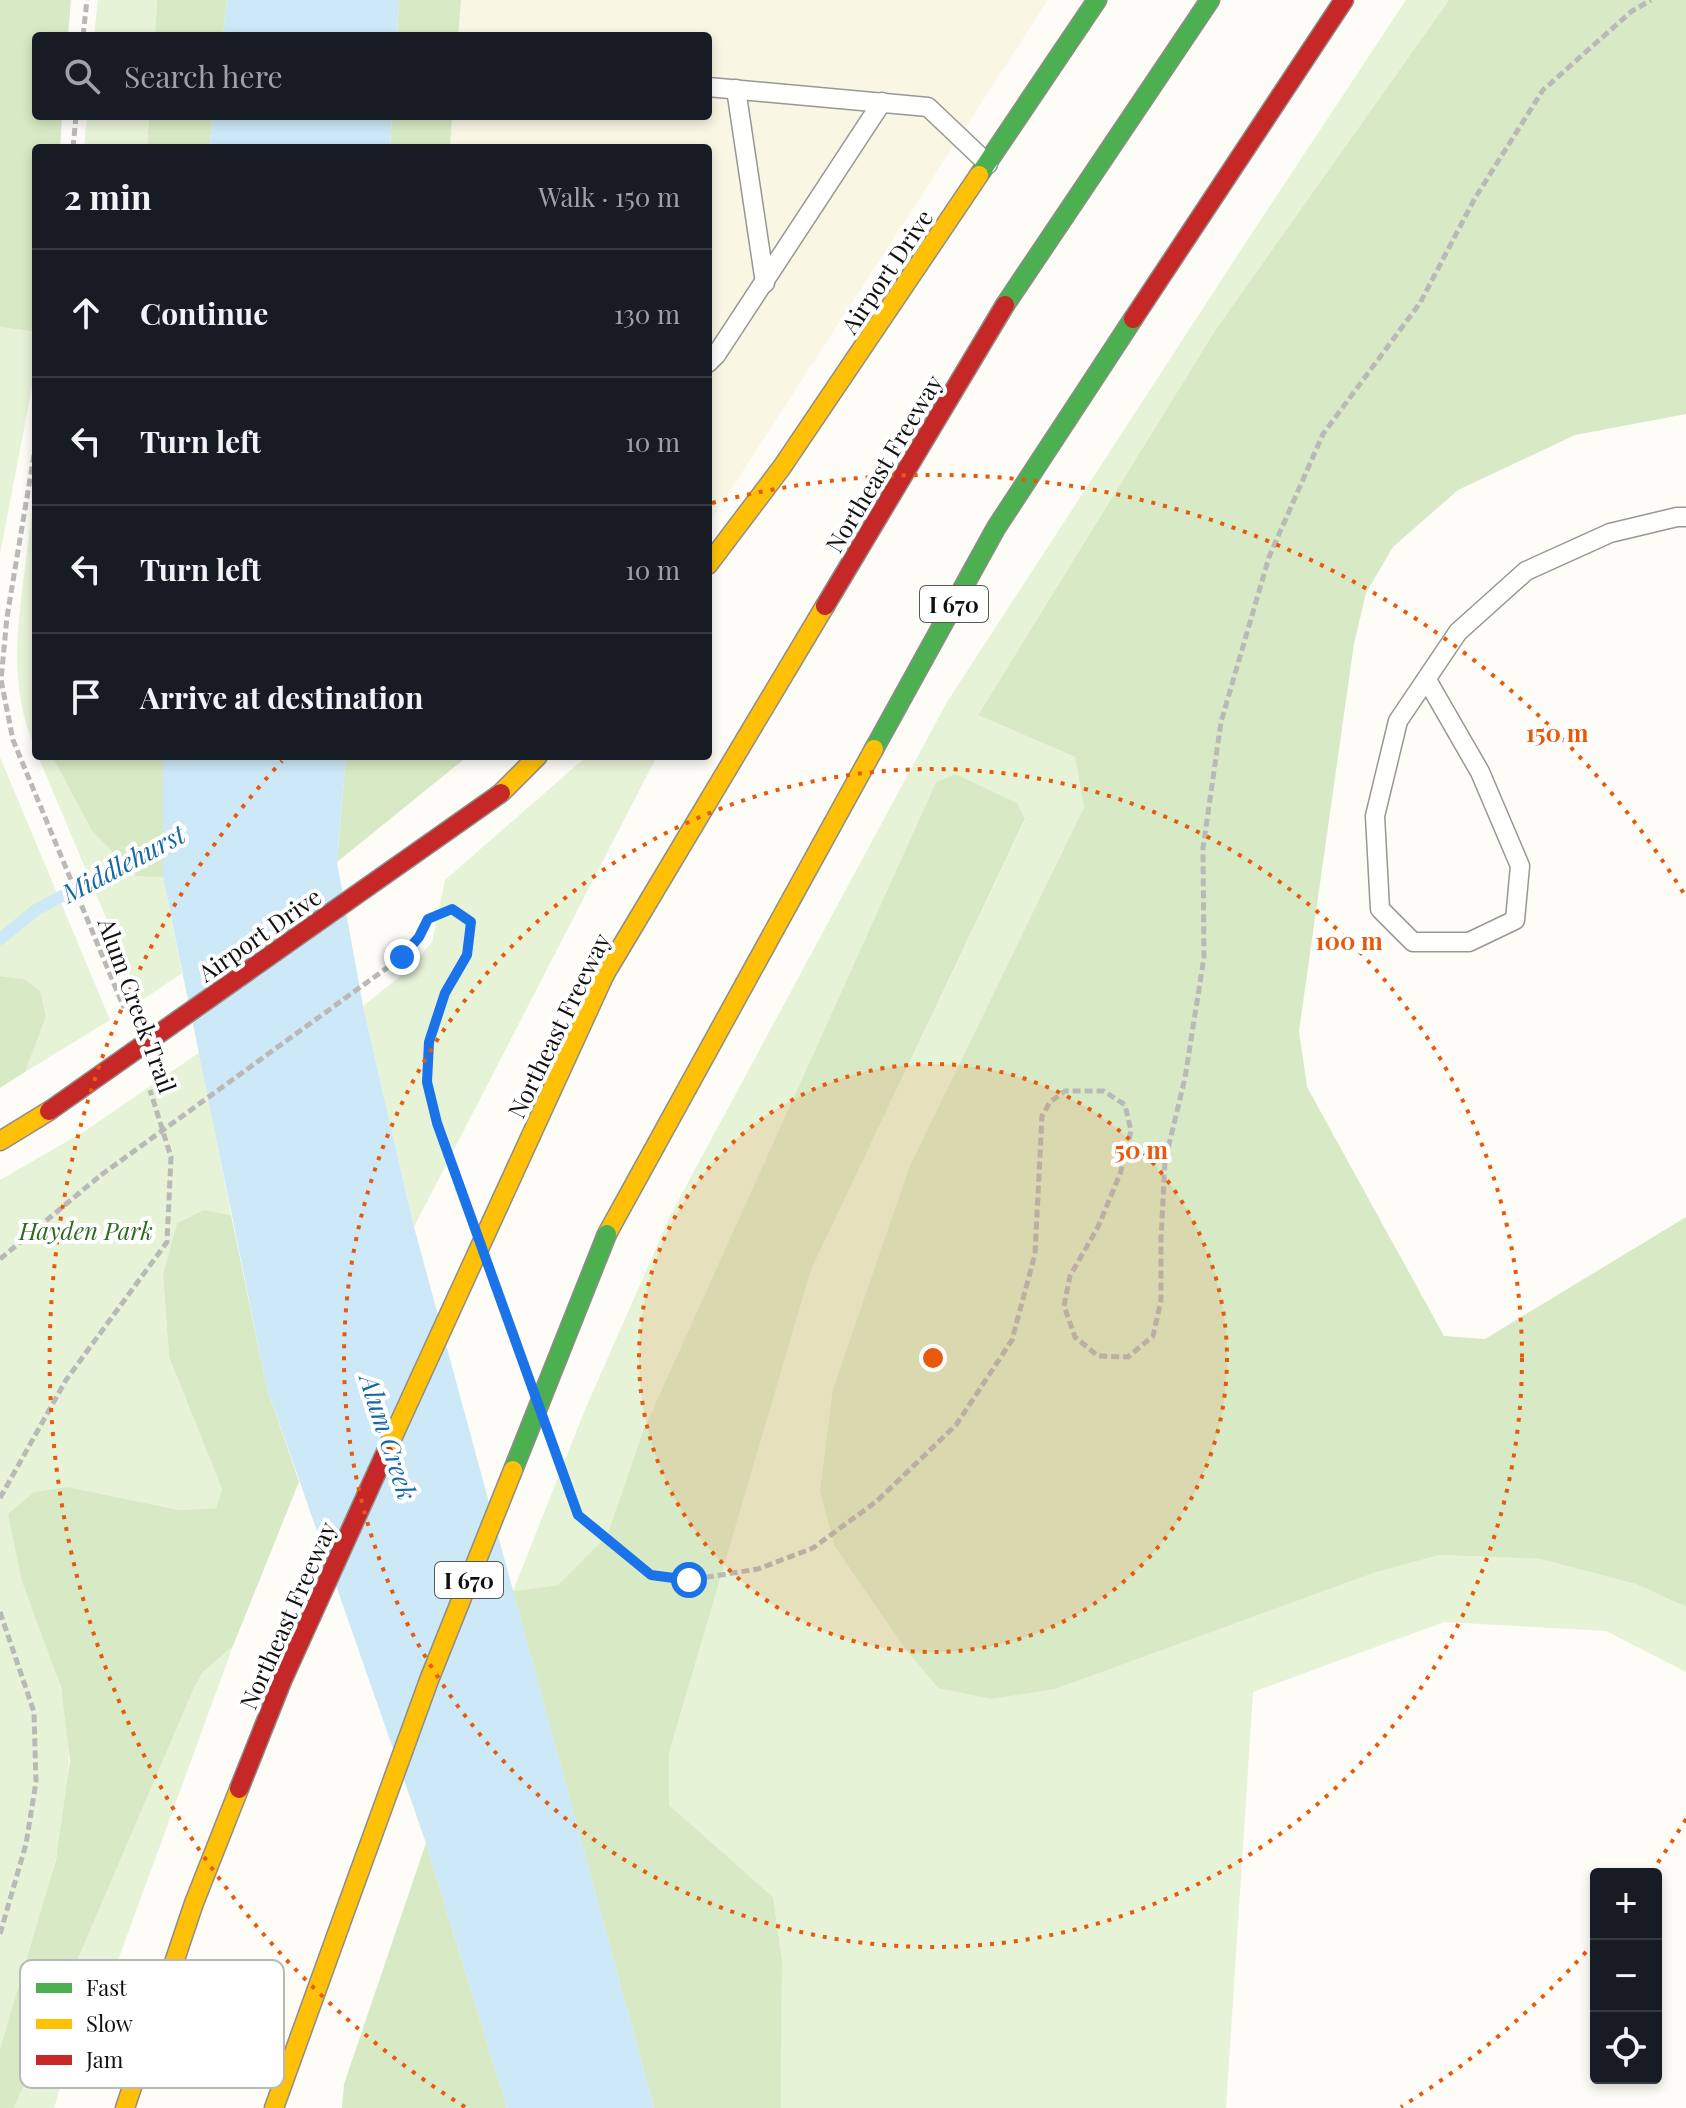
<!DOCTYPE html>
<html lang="en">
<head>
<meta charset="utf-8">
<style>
  body { margin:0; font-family:"Playfair Display",serif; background:#20242c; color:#f1f3f6 }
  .controls { position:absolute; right:24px; bottom:24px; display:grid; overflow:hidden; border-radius:8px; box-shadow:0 4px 12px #0003 }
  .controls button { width:72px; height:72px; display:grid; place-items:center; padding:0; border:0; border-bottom:2px solid #363941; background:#171b24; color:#f1f3f6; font:40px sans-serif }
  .stop { position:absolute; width:24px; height:24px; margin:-18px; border:6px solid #1a73e8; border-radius:50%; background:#fff }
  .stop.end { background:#1a73e8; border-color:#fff; box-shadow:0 2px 8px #0008 }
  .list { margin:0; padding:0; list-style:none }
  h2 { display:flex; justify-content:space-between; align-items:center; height:104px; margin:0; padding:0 32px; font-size:34px }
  h2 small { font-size:26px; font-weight:400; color:#9ea1a6 }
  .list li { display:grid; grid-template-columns:52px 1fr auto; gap:24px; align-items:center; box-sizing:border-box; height:128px; padding:0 32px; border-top:2px solid #363941 }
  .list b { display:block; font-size:30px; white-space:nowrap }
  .list em { font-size:26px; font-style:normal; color:#9ea1a6 }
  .icon { flex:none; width:44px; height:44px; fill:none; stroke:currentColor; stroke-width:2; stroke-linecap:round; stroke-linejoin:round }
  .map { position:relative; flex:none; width:1686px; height:2108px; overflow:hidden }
  .search { position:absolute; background:#171b24; box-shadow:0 4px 12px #0003; left:32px; top:32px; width:680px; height:88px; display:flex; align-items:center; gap:20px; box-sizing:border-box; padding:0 28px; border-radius:8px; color:#9ea1a6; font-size:30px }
  .panel { position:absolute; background:#171b24; box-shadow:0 4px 12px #0003; left:32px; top:144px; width:680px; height:616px; border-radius:8px }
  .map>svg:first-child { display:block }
  .farmland { fill:#f9f7e4 }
  .green { fill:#e7f3d7 }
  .forest { fill:#d8eac5 }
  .water { fill:#cde8f7 }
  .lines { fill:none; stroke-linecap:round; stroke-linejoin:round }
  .stream { stroke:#cde8f7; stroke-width:12 }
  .lane-casing { stroke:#979795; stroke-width:21 }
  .fast-casing { stroke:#8e8d8b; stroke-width:21 }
  .slow-casing { stroke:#8e8d8b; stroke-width:21 }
  .jam-casing { stroke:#8e8d8b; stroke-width:21 }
  .path { stroke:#b9b9b8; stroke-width:5; stroke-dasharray:8 4; stroke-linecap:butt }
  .lane { stroke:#fffffe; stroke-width:18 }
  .fast { stroke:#4caf50; stroke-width:18 }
  .slow { stroke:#ffc107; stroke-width:18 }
  .jam { stroke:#c62828; stroke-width:18 }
  .fast-bridge-casing { stroke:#8e8d8b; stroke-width:21; stroke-linecap:butt }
  .slow-bridge-casing { stroke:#8e8d8b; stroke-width:21; stroke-linecap:butt }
  .jam-bridge-casing { stroke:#8e8d8b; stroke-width:21; stroke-linecap:butt }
  .path-bridge { stroke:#b9b9b8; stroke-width:5; stroke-dasharray:8 4; stroke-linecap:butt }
  .fast-bridge { stroke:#4caf50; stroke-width:18 }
  .slow-bridge { stroke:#ffc107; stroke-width:18 }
  .jam-bridge { stroke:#c62828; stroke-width:18 }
  .route { stroke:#1a73e8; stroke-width:10 }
  .ring { fill:none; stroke:#e8590c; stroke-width:4; stroke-dasharray:4 8 }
  .labels { text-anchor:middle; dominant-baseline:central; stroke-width:8; stroke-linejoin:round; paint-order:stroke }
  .shield { fill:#fff; stroke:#585858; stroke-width:2 }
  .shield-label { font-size:22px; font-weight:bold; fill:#111 }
  .street-label { font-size:24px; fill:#111; stroke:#fff }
  .park-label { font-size:24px; font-style:italic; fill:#2f6b1f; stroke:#fff }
  .water-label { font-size:26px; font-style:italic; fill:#1768a6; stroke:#fff }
  .key { fill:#fff; stroke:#b8b8b8; stroke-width:2 }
  .key-label { font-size:22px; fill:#111 }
  .centre { fill:#e8590c; stroke:#fff; stroke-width:4 }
  .ring-label { font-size:24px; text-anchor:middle; font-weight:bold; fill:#e8590c; stroke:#fff; stroke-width:8; stroke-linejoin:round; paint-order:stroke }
</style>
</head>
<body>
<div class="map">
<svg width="1686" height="2108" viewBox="0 0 1686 2108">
  <rect width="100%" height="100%" fill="#fdfcf7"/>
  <polygon class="farmland" points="461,0 1048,0 708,525 708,148 450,148 452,116 708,116 708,36 458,36"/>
  <g class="green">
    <polygon points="98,0 157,0 155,36 94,36"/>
    <polygon points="1406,0 1449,0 1216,329 978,715 1075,757 1084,807 909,1169 833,1389 835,1547 906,1650 938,1688 1439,1555 1540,1559 1636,1584 1686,1607 1686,1672 1606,1631 1444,1622 1253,1692 1226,2108 781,2108 782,1959 773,1897 669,1805 669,1753 811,1270 1025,820 955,774 936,782 643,1431 607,1537 558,1585 513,1591 584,1412 672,1212 947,702 1250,236"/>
    <polygon points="87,116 149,116 147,148 84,148"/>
    <polygon points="0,327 36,332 36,366 0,554"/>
    <path d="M36 489V751C10 691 16 639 24 575 28 546 31 517 36 489Z"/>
    <polygon points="38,756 52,756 92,831 136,875 163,877 182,973 141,1001"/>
    <polygon points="587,756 657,756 414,1227 363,1006 408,970 432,942 445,880"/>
    <polygon points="0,757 110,1020 25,1072 46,1017 24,979 0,976"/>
    <path d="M200 1052 231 1215 204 1210 177 1223 163 1274 169 1357 222 1489 216 1508 179 1510 68 1487 22 1582C34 1616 50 1651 60 1686 91 1798 32 1940 0 2049V1180L85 1131Z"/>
    <polygon points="233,1646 120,1955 59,2091 54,2108 14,2108 194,1688 202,1673"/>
  </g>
  <g class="forest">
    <polygon points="0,0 71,0 68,36 36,36 36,116 62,116 60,148 36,148 36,332 0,327"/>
    <polygon points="157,0 227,0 223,36 155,36"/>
    <polygon points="399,0 461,0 458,36 397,36"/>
    <polygon points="1449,0 1686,0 1686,414 1575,435 1458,490 1393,547 1366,593 1354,644 1299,1031 1307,1087 1444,1336 1485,1339 1686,1217 1686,1607 1636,1584 1540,1559 1439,1555 1373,1573 1055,1689 991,1699 938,1688 906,1650 835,1547 820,1491 833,1389 909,1168 1084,807 1075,757 978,715 1216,329"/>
    <polygon points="149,116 213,116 209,148 147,148"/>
    <polygon points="392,116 452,116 450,148 390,148"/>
    <polygon points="52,756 163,756 163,877 136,876 92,831"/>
    <polygon points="346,756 468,756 337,862"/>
    <polygon points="955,774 1017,803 1025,819 811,1270 669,1753 669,1805 773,1897 782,1959 781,2108 654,2108 513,1591 558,1585 607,1536 643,1431 936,782"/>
    <polygon points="0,976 24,979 40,991 46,1017 25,1072 0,1088"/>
    <polygon points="204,1210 231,1215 267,1388 299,1482 233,1646 202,1673 194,1688 14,2108 0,2108 0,2049 56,1860 70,1761 61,1687 22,1582 8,1514 34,1492 68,1487 179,1510 216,1508 222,1489 169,1357 163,1274 177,1223"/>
    <polygon points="426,1843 507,2108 342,2108 344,2084"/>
  </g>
  <g class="water">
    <polygon points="227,0 399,0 397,36 223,36"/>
    <polygon points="213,116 392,116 390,148 209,148"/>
    <polygon points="163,756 346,756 337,862 363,1006 414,1227 654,2108 507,2108 426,1843 267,1388 163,877"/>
  </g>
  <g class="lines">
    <polyline class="stream" points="0,939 36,910 175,835"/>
    <g class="lane-casing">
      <g id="lane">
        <polyline points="708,87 928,107 988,164"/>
        <polyline points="736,89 765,283"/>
        <polyline points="708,363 716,355 882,102"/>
        <polyline points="1427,680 1480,772 1520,866 1515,920 1469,942 1413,942 1380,909 1375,816 1398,721 1458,632 1526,571 1610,533 1677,517 1686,517"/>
      </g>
    </g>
    <g class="fast-casing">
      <g id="fast">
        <polyline points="979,175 1097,0"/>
        <polyline points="1005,305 1210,0"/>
        <polyline points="874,749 996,528 1133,319"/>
      </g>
    </g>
    <g class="slow-casing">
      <g id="slow">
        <polyline points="708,565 782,467 979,175"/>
        <polyline points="501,793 538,756"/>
        <polyline points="605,974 825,606"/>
        <polyline points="0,1141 49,1111"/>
        <polyline points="607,1234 874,749"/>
        <polyline points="125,2108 194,1903 239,1789"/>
        <polyline points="274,2108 339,1928"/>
      </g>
    </g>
    <g class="jam-casing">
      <g id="jam">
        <polyline points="1133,319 1344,0"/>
        <polyline points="825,606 1005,305"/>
      </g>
    </g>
    <g class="path">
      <polyline points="83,36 87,0"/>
      <polyline points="73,148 76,116"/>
      <polyline points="36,443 7,617 1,680 13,740 124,1008"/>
      <polyline points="402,957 419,937 428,919 452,909 471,922 467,955 445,993 429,1042 427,1082 437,1123 461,1188"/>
      <polyline points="0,1259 101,1175"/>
      <polyline points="502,1303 517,1346"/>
      <polyline points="560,1464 578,1515 651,1575 689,1580 758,1569 813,1548 877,1501 956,1425 1012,1340 1035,1254 1042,1116 1050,1102 1065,1091 1104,1091 1125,1105 1131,1131 1120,1174 1098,1227 1070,1276 1064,1306 1075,1337 1098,1356 1128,1357 1153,1336 1161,1300 1161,1239 1165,1161 1185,1078 1204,957 1203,848 1221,722 1269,557 1323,434 1420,303 1475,198 1543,90 1632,11 1651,0"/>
      <polyline points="0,1498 66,1380 167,1242 171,1157 150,1090"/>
      <polyline points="0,1612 34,1712 36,1782 26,1844 0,1934"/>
    </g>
    <use href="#lane" class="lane"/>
    <use href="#fast" class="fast"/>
    <use href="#slow" class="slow"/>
    <use href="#jam" class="jam"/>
    <g class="fast-bridge-casing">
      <polyline id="fast-bridge" points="513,1470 607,1234"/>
    </g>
    <g class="slow-bridge-casing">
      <g id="slow-bridge">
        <polyline points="385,1454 605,974"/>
        <polyline points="339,1928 429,1680 513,1470"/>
      </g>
    </g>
    <g class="jam-bridge-casing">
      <g id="jam-bridge">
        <polyline points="49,1111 501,793"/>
        <polyline points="239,1789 282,1681 385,1454"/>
      </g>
    </g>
    <polyline class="path-bridge" points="101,1175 402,957"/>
    <use href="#fast-bridge" class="fast-bridge"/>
    <use href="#slow-bridge" class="slow-bridge"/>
    <use href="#jam-bridge" class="jam-bridge"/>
  </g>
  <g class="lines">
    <polyline class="route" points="402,957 419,937 428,919 452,909 471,922 467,955 445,993 429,1042 427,1082 437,1123 578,1515 651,1575 689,1580"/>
  </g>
  <circle cx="933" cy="1358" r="294" fill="#e8590c" fill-opacity=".12"/>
  <g class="ring">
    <circle cx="933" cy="1358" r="294"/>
    <circle cx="933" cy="1358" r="589"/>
    <path d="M1686 1819A883 883 0 0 1 1652 1871M1594 1943A883 883 0 0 1 1401 2107M465 2107A883 883 0 0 1 282 761M712 503A883 883 0 0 1 1686 897"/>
  </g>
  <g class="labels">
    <g class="shield">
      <rect x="920" y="586" width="68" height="36" rx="6"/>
      <rect x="435" y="1562" width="68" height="36" rx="6"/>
    </g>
    <g class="shield-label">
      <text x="954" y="604">I 670</text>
      <text x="469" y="1580">I 670</text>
    </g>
    <g class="street-label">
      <text transform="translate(886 271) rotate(-56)">Airport Drive</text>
      <text transform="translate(883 463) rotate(-59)">Northeast Freeway</text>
      <text transform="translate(259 934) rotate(-35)">Airport Drive</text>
      <text transform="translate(138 1005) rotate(70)">Alum Creek Trail</text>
      <text transform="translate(558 1025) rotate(-64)">Northeast Freeway</text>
      <text transform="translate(287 1615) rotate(-66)">Northeast Freeway</text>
    </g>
    <g class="park-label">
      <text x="86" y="1230">Hayden Park</text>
    </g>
    <g class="water-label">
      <text transform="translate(123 863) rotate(-28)">Middlehurst</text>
      <text transform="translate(389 1437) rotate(72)">Alum Creek</text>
    </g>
  </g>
  <rect x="20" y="1960" width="264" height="128" rx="12" class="key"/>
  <rect x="36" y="1983" width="36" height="10" fill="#4caf50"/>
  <rect x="36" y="2019" width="36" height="10" fill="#ffc107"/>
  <rect x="36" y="2055" width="36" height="10" fill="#c62828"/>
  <g class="key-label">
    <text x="86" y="1996">Fast</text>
    <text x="86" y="2032">Slow</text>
    <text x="86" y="2068">Jam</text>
  </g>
  <circle cx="933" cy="1358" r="12" class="centre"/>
  <g class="ring-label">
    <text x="1557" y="742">150 m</text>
    <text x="1349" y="950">100 m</text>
    <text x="1141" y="1159">50 m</text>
  </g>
</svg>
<div class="controls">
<button>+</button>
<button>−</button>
<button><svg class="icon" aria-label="locate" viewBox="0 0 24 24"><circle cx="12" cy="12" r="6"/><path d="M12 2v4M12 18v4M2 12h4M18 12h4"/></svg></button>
</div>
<div class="stop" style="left:689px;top:1580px"></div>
<div class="stop end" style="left:402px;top:957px"></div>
<div class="search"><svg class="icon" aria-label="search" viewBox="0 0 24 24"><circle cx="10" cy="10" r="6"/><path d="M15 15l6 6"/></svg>Search here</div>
<section class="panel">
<h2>2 min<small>Walk · 150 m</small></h2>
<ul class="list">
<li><svg class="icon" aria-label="ahead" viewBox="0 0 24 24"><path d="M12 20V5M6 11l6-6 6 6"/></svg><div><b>Continue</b></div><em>130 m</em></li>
<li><svg class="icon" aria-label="left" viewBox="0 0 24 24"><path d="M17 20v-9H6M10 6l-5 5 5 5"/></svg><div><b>Turn left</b></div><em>10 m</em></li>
<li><svg class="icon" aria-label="left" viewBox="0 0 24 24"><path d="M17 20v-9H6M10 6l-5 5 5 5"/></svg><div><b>Turn left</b></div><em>10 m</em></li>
<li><svg class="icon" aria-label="arrive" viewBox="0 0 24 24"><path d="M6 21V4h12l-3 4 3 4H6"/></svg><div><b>Arrive at destination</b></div></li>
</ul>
</section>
</div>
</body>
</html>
